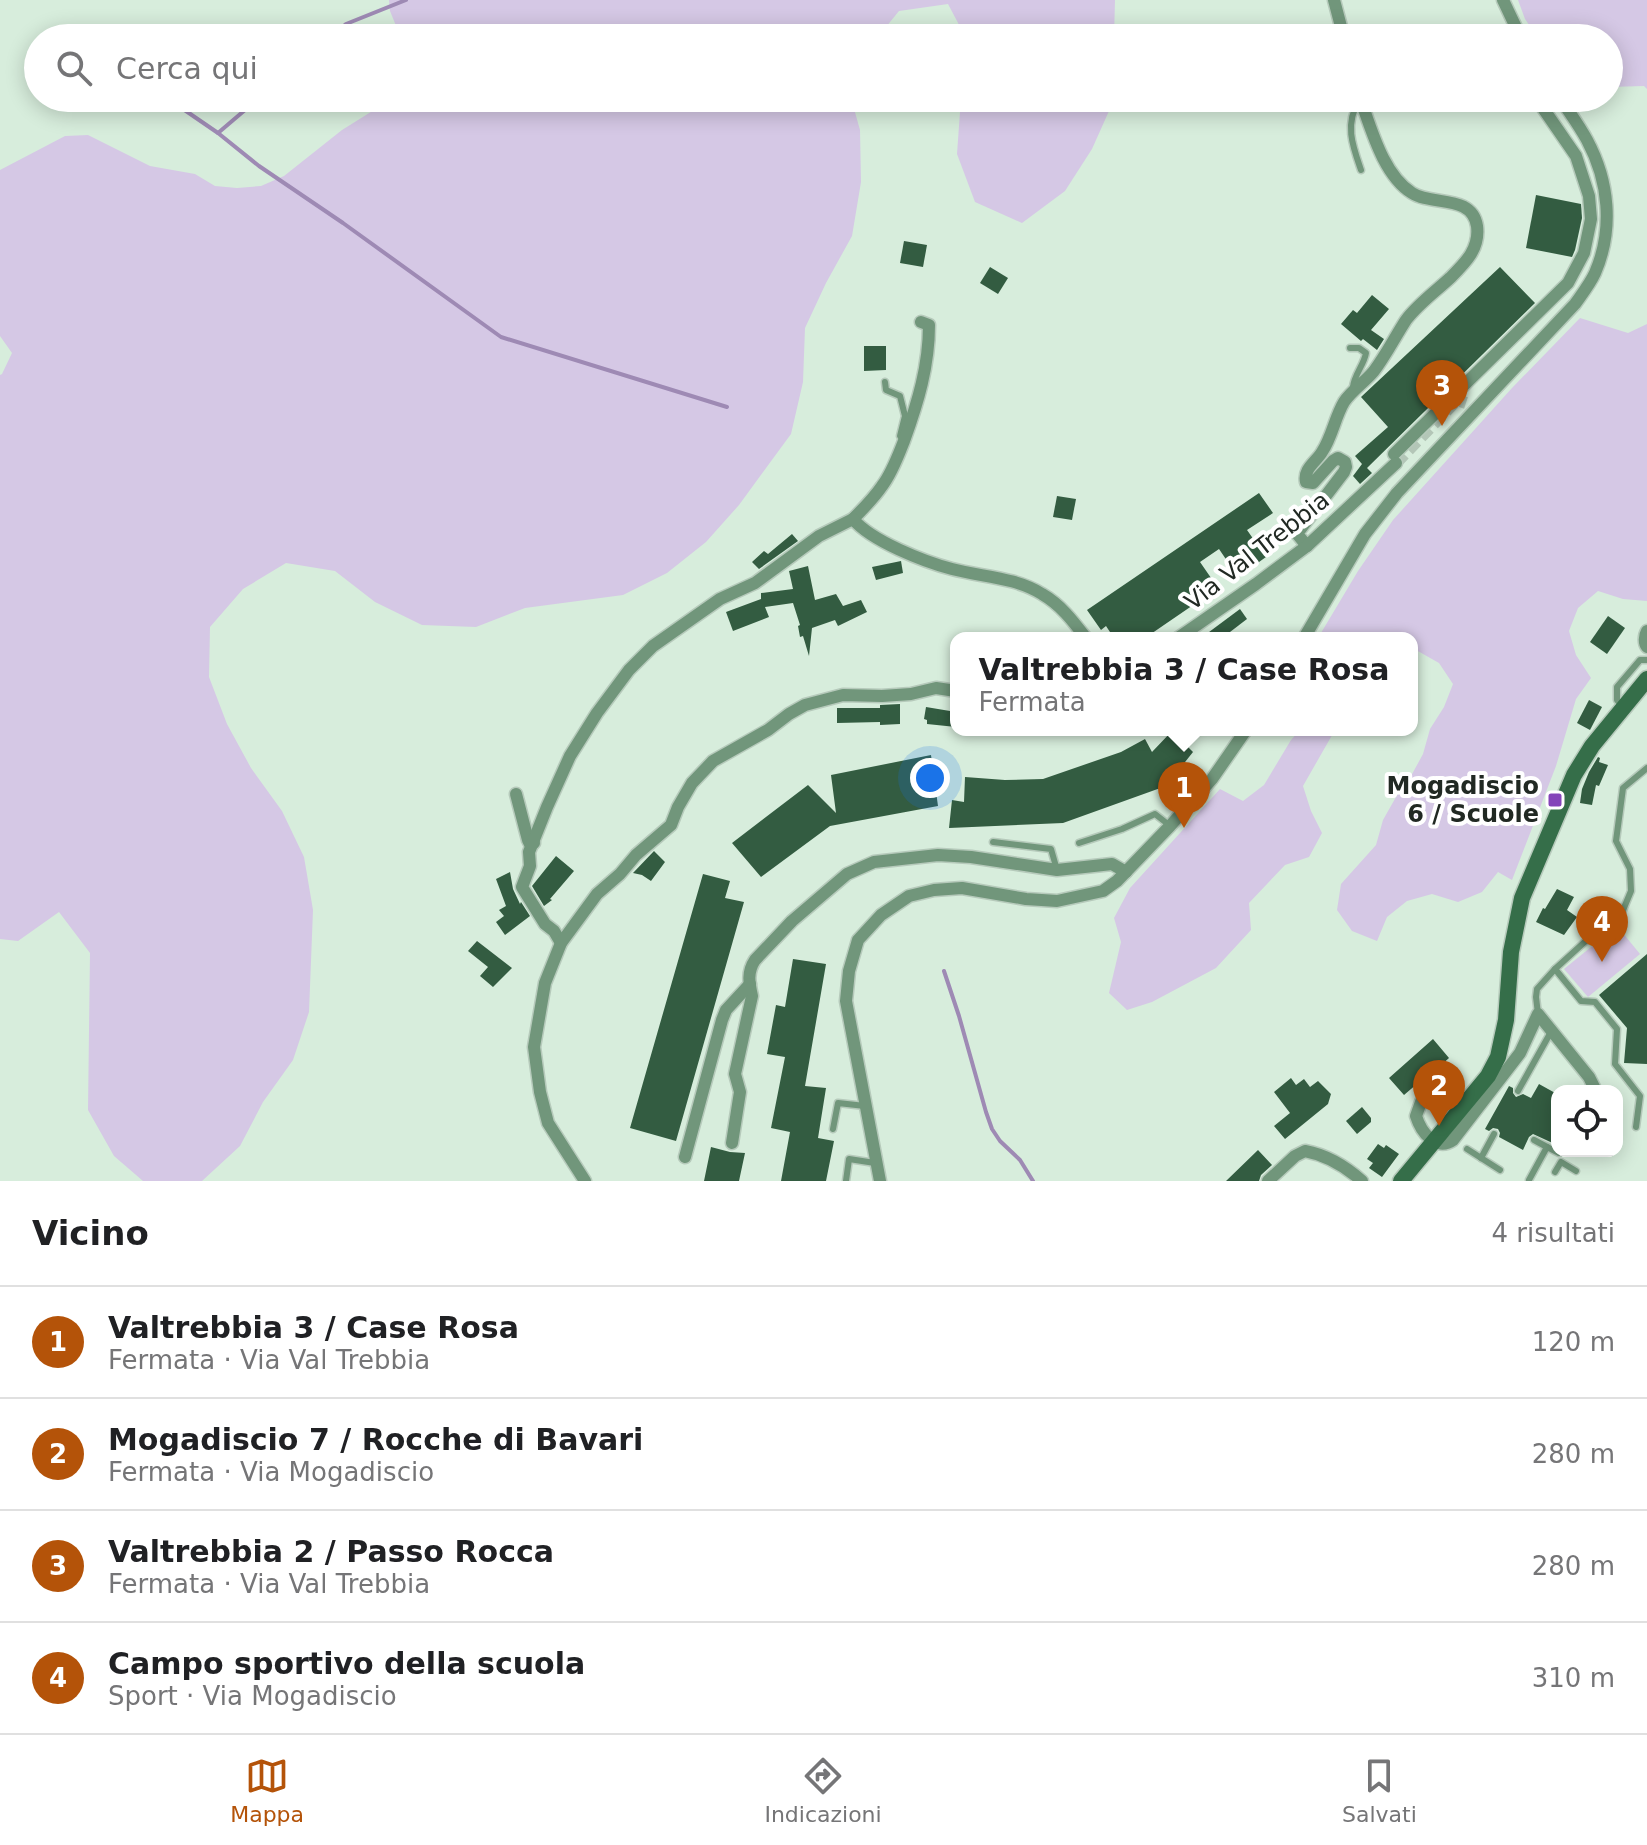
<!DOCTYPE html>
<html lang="it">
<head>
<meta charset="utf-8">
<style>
  body { margin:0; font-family:"DejaVu Sans",sans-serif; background:#f6f6f6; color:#202124 }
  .controls { position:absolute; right:24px; bottom:24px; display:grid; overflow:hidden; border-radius:16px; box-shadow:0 4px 20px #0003 }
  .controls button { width:72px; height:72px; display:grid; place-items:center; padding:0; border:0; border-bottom:2px solid #e0e0e0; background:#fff; color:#202124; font:40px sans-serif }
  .you { position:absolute; left:930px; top:778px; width:28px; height:28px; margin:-20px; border:6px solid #fff; border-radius:50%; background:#1a73e8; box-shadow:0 0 0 12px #1a73e833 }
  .badge { display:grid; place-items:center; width:52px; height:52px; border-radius:50%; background:#b45309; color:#fff; font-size:26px; font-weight:700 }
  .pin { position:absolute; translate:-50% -66px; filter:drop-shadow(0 2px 4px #0008) }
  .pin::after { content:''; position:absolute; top:42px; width:28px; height:24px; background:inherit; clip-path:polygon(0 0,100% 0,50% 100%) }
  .popup { position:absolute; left:950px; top:632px; width:468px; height:104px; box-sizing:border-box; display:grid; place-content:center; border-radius:16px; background:#fff; filter:drop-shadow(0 2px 6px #0005); font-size:26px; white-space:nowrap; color:#757577 }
  .popup b { font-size:30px; color:#202124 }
  .popup::after { content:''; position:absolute; left:50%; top:100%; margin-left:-16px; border:16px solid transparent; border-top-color:#fff }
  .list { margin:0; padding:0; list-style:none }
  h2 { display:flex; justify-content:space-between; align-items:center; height:104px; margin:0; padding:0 32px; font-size:34px }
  h2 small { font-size:26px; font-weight:400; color:#757577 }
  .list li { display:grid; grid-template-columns:52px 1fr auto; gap:24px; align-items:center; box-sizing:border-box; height:112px; padding:0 32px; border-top:2px solid #e0e0e0 }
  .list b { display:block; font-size:30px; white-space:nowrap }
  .list p { margin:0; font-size:26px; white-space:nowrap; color:#757577 }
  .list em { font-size:26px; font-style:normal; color:#757577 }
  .icon { flex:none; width:44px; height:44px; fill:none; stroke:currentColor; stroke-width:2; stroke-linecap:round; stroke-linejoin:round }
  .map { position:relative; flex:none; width:1647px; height:1181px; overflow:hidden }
  .search { position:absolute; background:#fff; box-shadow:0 4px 20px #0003; left:24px; right:24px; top:24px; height:88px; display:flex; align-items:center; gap:20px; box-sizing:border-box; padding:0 28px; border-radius:44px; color:#757577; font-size:30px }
  .sheet { height:552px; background:#fff }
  nav { display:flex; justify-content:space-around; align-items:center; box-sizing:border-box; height:112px; border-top:2px solid #e0e0e0; background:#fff; font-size:22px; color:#757577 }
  nav a { display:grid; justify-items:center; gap:4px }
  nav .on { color:#b45309 }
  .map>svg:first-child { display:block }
  .green { fill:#d5c8e5 }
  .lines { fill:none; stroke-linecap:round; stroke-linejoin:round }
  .stream { stroke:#9e8ab4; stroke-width:4 }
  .building { fill:#335c41 }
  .street-tunnel { stroke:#b3c6b7; stroke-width:12; stroke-dasharray:12 6; stroke-linecap:butt }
  .lane-casing { stroke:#b6cabb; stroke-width:9 }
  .street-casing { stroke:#b6cabb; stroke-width:15 }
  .secondary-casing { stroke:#b6cabb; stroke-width:19 }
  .lane { stroke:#71967b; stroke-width:6 }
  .street { stroke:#71967b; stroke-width:12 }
  .secondary { stroke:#356e49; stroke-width:16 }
  .poi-dot { fill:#8444b9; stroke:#fff; stroke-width:3 }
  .labels { text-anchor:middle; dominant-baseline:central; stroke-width:8; stroke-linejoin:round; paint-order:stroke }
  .street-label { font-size:24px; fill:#212923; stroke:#fff }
  .poi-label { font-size:24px; font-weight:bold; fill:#212923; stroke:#fff; text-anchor:end }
</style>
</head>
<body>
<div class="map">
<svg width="1647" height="1181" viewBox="0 0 1647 1181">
  <rect width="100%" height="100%" fill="#d7eddc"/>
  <g class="green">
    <polygon points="389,0 1115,0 1114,38 966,38 948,4 899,11 877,38 401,38 390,11"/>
    <polygon points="1518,0 1647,0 1647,89 1644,86 1609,87 1609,38 1538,38 1525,19"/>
    <polygon points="386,98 851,98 860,130 861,182 852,236 826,283 805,328 803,382 791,434 739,505 706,542 667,573 623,595 525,608 476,627 422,625 375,602 335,571 286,563 243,589 210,627 209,677 227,724 251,768 282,811 304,857 313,910 309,1012 293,1060 263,1102 240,1146 202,1181 143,1181 114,1156 88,1110 90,953 59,912 18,941 0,939 0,375 2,374 12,353 0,336 0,170 65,136 88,135 150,166 195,174 215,186 237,188 261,186 284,176 342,130 382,105"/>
    <polygon points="961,98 1113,98 1113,102 1092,149 1065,191 1022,223 975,202 957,154"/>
    <polygon points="1580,318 1628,333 1647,324 1647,601 1623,599 1598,591 1578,608 1569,631 1576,655 1591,678 1576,699 1556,766 1512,880 1498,872 1482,892 1458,902 1432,894 1407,901 1387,917 1377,941 1352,931 1337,910 1341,884 1376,845 1383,820 1396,797 1411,776 1423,754 1430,729 1444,707 1453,684 1439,663 1416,650 1412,650 1412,638 1318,638 1358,571 1393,520 1512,388"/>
    <polygon points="1300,730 1335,730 1303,786 1311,811 1322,833 1309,857 1285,865 1249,903 1251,930 1216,968 1152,1002 1127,1010 1109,993 1121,942 1114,918 1130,888 1220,789 1243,801 1264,785 1291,740"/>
    <polygon points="1617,926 1640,954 1588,997 1564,969"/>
  </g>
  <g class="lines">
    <g class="stream">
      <polyline points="62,32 72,38"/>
      <polyline points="330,38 346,24 406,0"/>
      <polyline points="167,98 218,133 259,166 343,223 501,337 727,407"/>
      <polyline points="218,133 259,98"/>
      <polyline points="944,971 959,1016 986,1112 992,1129 1000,1141 1020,1160 1033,1181"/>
    </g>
  </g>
  <g class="building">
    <polygon points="1536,195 1581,204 1582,218 1575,250 1572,257 1526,248"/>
    <polygon points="904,241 927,245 923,267 900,263"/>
    <polygon points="990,267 1008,278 998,294 980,283"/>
    <polygon points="1500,267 1535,303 1367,468 1372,473 1360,484 1353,476 1362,464 1355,456 1388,427 1361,397"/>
    <polygon points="1372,295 1389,309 1371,330 1384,339 1377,350 1363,339 1361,341 1341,324 1353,310 1357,313"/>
    <polygon points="864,346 886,346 886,370 864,371"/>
    <polygon points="1259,493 1273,513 1247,530 1266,557 1238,577 1219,549 1200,562 1218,588 1145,638 1114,638 1106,626 1101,630 1087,610"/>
    <polygon points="1057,496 1076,499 1072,520 1053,517"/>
    <polygon points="792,534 798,541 759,569 752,562 764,551 768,554"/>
    <polygon points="901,561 903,573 876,580 872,567"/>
    <polygon points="808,566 815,600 836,594 843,606 861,600 867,612 838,626 835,620 812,628 809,656 803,636 800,637 798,626 800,625 793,603 765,607 769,617 733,631 726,612 761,599 761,593 793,589 789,571"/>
    <polygon points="1240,609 1247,619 1230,632 1222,638 1201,638"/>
    <polygon points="1608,616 1625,628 1607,654 1590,642"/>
    <polygon points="1589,700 1602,707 1590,730 1577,723"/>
    <polygon points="900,704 900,724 880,725 880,722 837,723 837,708 880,708 880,705"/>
    <polygon points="926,707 956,712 956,727 927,724 927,720 924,719"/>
    <polygon points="1172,731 1193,752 1166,786 1063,823 949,828 952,800 964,802 965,777 1005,780 1043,779 1121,752 1145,739 1152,752"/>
    <polygon points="931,755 938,806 830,826 761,877 732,843 808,785 836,813 831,775"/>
    <polygon points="1598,757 1600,758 1599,762 1608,765 1599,786 1596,785 1592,805 1580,803 1582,789 1589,772"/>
    <polygon points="654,851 665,862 651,881 642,875 633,873"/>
    <polygon points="556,856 574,871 550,899 552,900 544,906 532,886"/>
    <polygon points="510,872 513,889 520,904 521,902 530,916 505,935 496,922 504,916 499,910 506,906 496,879"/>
    <polygon points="703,874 730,881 725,898 744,902 676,1141 630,1128"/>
    <polygon points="1557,889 1574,897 1567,910 1577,917 1564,935 1536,922 1543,908 1545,909"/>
    <polygon points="477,941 512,968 493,987 480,976 488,967 468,951"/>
    <polygon points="1647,954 1647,1064 1624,1063 1627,1028 1599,995"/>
    <polygon points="793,959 826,964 805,1086 826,1088 818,1138 834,1141 826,1181 781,1181 790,1132 771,1128 785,1057 767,1054 776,1005 785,1007"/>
    <polygon points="1433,1039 1449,1058 1420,1084 1418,1083 1404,1095 1389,1078"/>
    <polygon points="1291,1078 1296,1085 1304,1079 1310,1087 1318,1081 1331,1094 1328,1104 1285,1139 1274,1126 1290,1113 1274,1092"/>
    <polygon points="1539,1084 1557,1094 1557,1145 1533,1134 1529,1137 1523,1150 1499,1137 1500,1133 1498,1129 1493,1128 1489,1131 1485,1129 1509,1086 1513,1088 1513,1093 1516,1097 1523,1094 1531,1098"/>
    <polygon points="1362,1107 1371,1118 1371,1122 1357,1134 1346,1121"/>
    <polygon points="1378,1144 1384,1148 1386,1145 1399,1154 1382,1177 1369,1168 1373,1163 1367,1159"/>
    <polygon points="711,1147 730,1152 745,1153 739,1181 704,1181"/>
    <polygon points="1258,1150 1272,1165 1261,1175 1259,1181 1226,1181"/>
  </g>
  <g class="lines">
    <polyline class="street-tunnel" points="1396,463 1454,403 1460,401 1466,403"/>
    <g class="lane-casing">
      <g id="lane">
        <path d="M1359 101C1344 124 1353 147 1361 170"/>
        <path d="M1350 348H1359L1366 353C1364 365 1354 375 1353 387"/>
        <polyline points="885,382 886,390 900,396 905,416 900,436 904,441"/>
        <polyline points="1623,707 1617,700 1617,687 1640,660 1647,660"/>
        <polyline points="993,842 1051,849 1057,870"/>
        <polyline points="1079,843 1122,829 1155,814 1169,825"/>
        <polyline points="1555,969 1581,1001 1595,1002 1617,1029 1615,1064 1640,1096 1636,1127"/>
        <polyline points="1538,1014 1536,997 1537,989 1555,969 1600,928 1621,915 1631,891 1630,869 1616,841 1623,788 1647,768"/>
        <polyline points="1518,1091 1552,1030"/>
        <polyline points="833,1129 838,1103 865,1106"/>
        <polyline points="1534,1140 1547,1147"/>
        <polyline points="1467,1149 1500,1170"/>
        <polyline points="1481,1158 1494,1134"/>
        <polyline points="1555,1172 1561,1162 1576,1171"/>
        <polyline points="1529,1180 1547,1147 1559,1153 1561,1151"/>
        <polyline points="846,1181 849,1159 875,1163"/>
      </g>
    </g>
    <g class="street-casing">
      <g id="street">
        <polyline points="1334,0 1344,38"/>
        <polyline points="1503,0 1521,38"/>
        <polyline points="1394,454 1568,283 1584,253 1591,219 1589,196 1576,156 1536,98"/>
        <path d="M853 519C863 509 874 498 882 486 892 473 898 456 904 441 918 402 929 366 929 325L921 322"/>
        <path d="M1307 546 1298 535 1299 531 1344 472 1346 467 1345 462 1338 458 1333 461 1313 483 1306 482C1303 469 1316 462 1322 452 1332 437 1335 417 1344 402 1352 390 1365 382 1374 371 1386 355 1395 337 1406 320 1418 304 1436 291 1450 278 1465 263 1480 249 1477 226 1472 194 1432 206 1412 193 1383 175 1371 128 1360 98"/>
        <path d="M1647 631C1644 636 1644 643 1647 647"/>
        <polyline points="1178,638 1256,584 1307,546 1396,463"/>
        <path d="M1304 638 1365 534 1397 493 1575 304C1582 294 1590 284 1595 273 1614 229 1609 181 1587 140 1579 125 1569 112 1560 98"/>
        <polyline points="516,794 528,840 530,844 534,843"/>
        <path d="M561 943 554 931 545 924 522 887 530 866 529 852 547 807 570 756 597 713 629 670 653 646 720 599 755 583 819 536 853 519C871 541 925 562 952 569 982 577 1015 577 1042 594 1061 605 1073 621 1086 638"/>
        <path d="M1440 1083 1421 1102 1416 1116C1421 1132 1436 1152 1453 1140L1520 1053 1538 1014 1589 1077 1596 1091"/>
        <path d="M732 1143 740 1092 735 1074 752 996C749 983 747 972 755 960L792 921 847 874 874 862 938 855 971 857 1057 870 1112 864 1126 872"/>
        <polyline points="685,1157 722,1020 726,1010 750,984"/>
        <polyline points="585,1181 548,1123 540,1092 534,1047 545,983 561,943 597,894 620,874 636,855 671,825 678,807 692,783 713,761 768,730 789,714 805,705 843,695 882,696 911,694 936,688 956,691"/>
        <polyline points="880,1181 846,1001 849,971 858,940 881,915 909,896 934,890 962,888 1026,899 1057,901 1103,891 1117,881 1170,826 1212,779 1246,730"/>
        <path d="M1268 1181 1295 1156 1305 1151C1327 1155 1345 1166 1362 1181"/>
      </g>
    </g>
    <g class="secondary-casing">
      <polyline id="secondary" points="1401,1181 1488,1076 1498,1057 1506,1020 1511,952 1522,898 1574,775 1592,746 1647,679"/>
    </g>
    <use href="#lane" class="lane"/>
    <use href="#street" class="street"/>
    <use href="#secondary" class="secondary"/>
  </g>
  <rect class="poi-dot" x="1547" y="792" width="16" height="16" rx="4"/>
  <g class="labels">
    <g class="street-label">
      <text transform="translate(1257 551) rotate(-38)">Via Val Trebbia</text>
    </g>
    <g class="poi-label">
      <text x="1539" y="786">Mogadiscio<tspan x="1539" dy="28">6 / Scuole</tspan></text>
    </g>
  </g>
</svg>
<div class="controls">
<button><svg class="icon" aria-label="locate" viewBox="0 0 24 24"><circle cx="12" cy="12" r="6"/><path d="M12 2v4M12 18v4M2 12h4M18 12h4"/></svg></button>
</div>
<div class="you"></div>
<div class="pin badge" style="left:1184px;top:828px">1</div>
<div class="popup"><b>Valtrebbia 3 / Case Rosa</b>Fermata</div>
<div class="pin badge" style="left:1439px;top:1126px">2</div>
<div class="pin badge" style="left:1442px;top:426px">3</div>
<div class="pin badge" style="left:1602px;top:962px">4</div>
<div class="search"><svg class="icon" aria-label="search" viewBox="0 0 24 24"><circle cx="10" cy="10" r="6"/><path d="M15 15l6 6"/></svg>Cerca qui</div>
</div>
<section class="sheet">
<h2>Vicino<small>4 risultati</small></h2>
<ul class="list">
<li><span class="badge">1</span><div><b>Valtrebbia 3 / Case Rosa</b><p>Fermata · Via Val Trebbia</p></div><em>120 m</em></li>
<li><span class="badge">2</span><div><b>Mogadiscio 7 / Rocche di Bavari</b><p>Fermata · Via Mogadiscio</p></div><em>280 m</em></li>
<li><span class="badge">3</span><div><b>Valtrebbia 2 / Passo Rocca</b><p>Fermata · Via Val Trebbia</p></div><em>280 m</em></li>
<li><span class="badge">4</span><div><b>Campo sportivo della scuola</b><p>Sport · Via Mogadiscio</p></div><em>310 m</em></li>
</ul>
</section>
<nav>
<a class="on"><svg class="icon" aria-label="map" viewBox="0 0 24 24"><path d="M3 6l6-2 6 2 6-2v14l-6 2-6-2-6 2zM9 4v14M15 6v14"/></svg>Mappa</a>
<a><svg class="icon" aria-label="directions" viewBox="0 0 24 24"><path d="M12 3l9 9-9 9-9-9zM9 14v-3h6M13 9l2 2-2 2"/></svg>Indicazioni</a>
<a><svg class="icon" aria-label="saved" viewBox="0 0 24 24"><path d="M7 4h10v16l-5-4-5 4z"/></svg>Salvati</a>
</nav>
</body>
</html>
